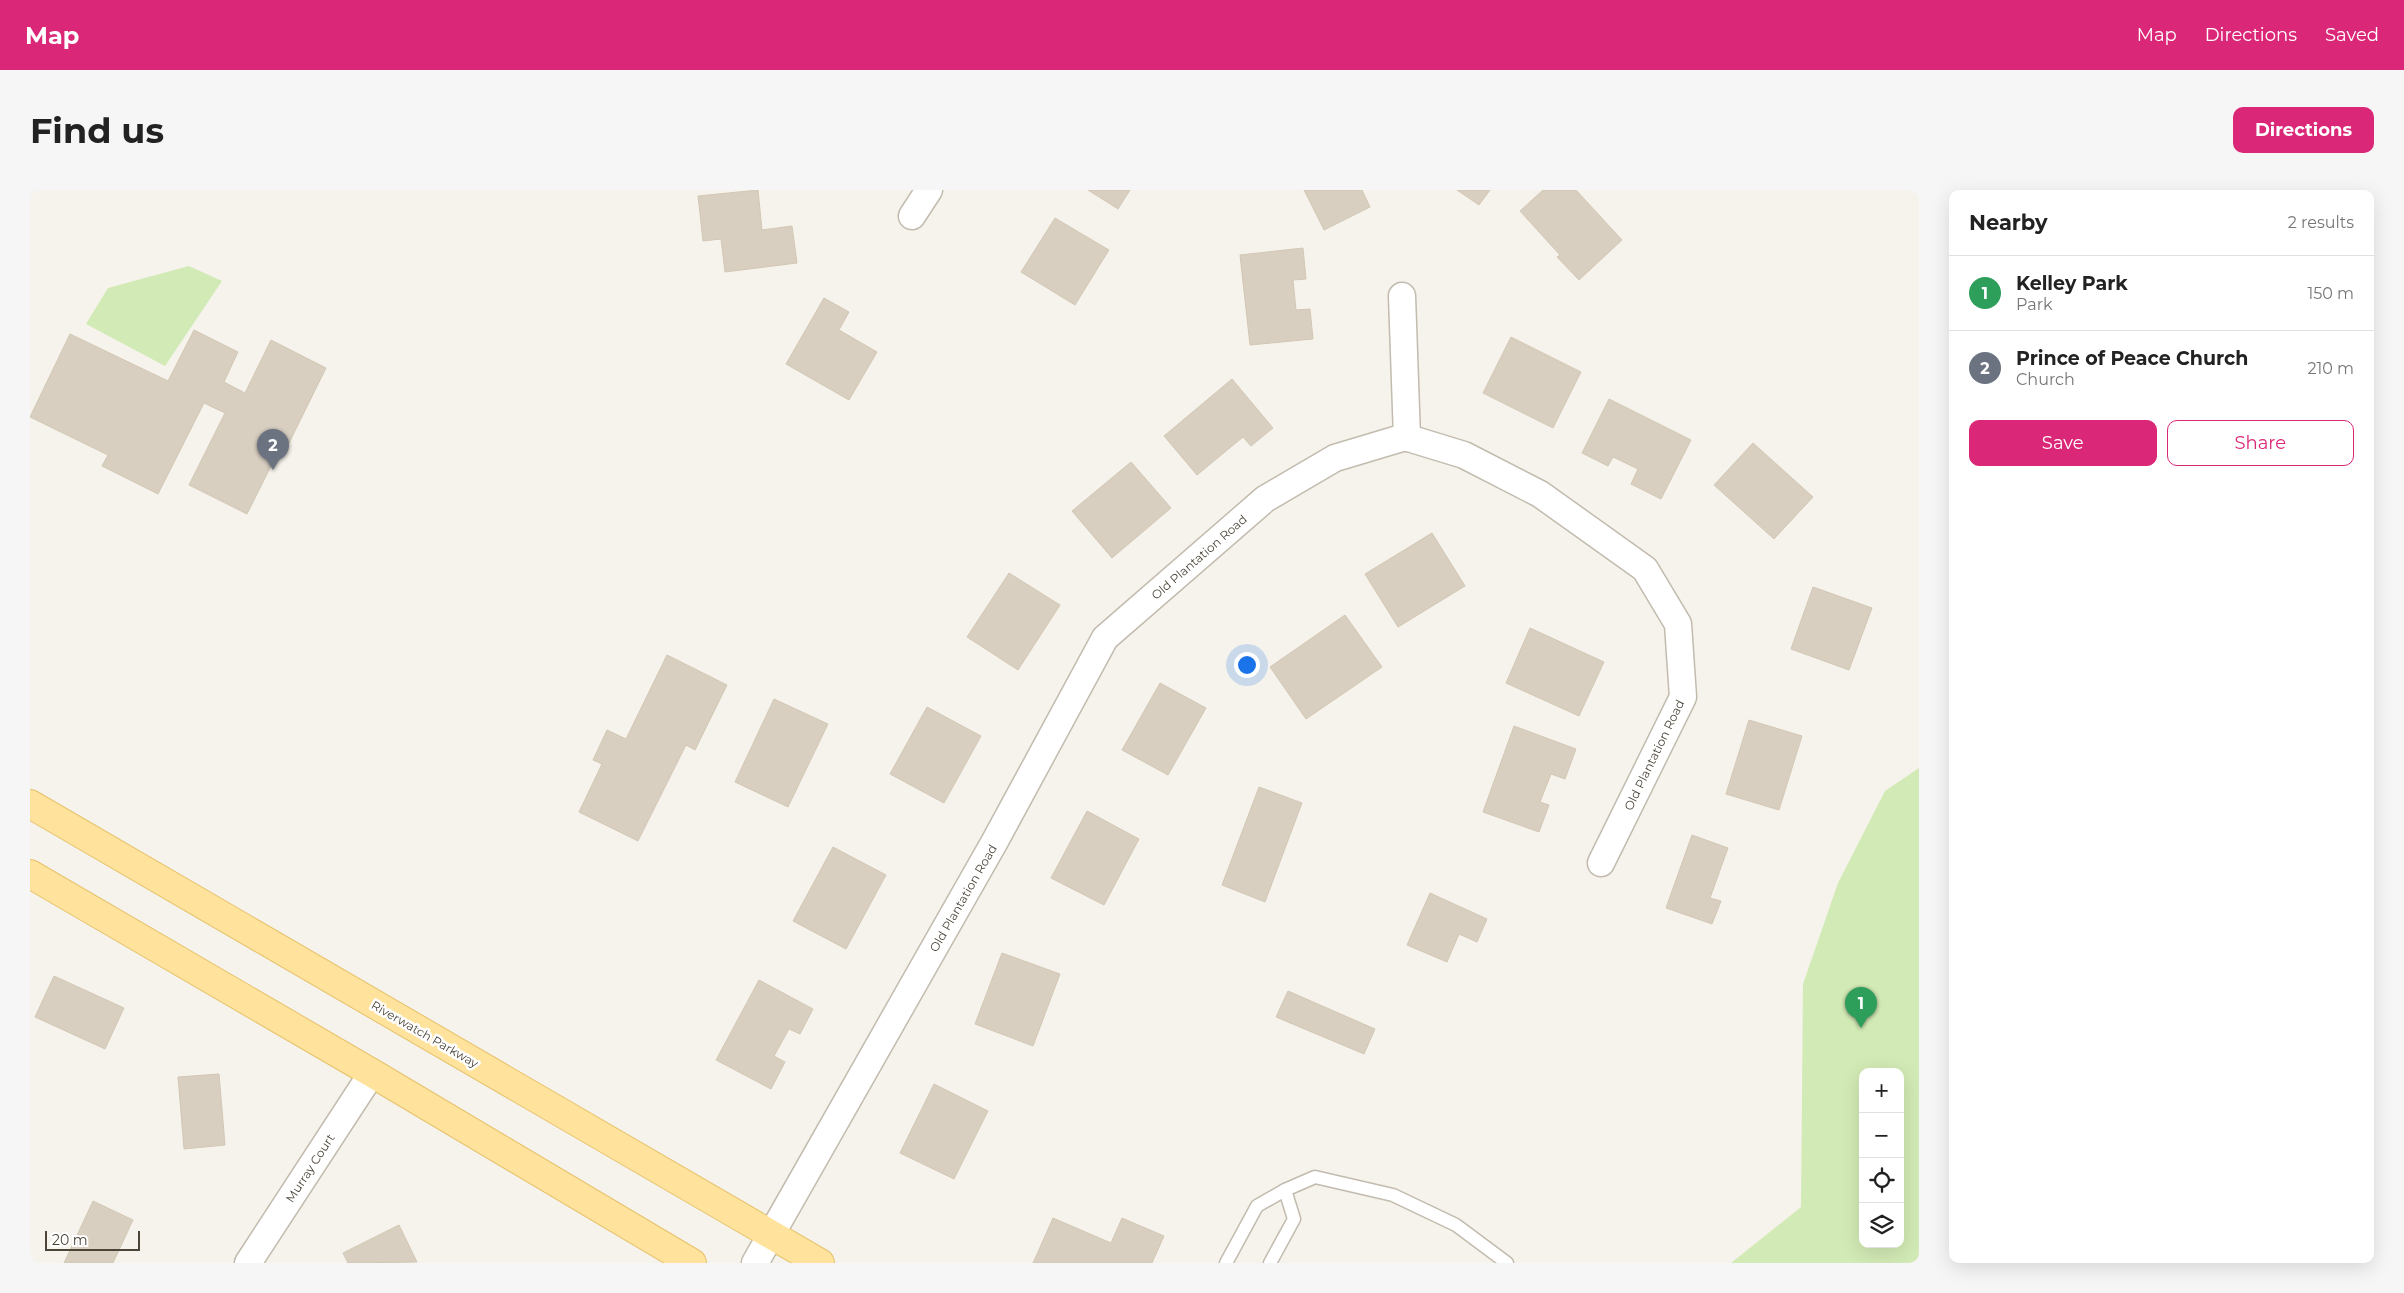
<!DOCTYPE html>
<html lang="en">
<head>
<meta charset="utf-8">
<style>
  body { margin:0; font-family:Montserrat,sans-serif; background:#f6f6f6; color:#222 }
  .controls { position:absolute; right:15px; bottom:15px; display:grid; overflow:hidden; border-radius:10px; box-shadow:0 5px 20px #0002 }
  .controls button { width:45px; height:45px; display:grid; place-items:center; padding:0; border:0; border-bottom:1px solid #e0e0e0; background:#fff; color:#222; font:25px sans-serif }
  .scale { position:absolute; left:15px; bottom:12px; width:95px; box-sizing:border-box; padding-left:5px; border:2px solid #4b4439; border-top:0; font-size:14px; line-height:18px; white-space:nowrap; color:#4b4439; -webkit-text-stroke:4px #fff; paint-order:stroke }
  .you { position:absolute; left:1216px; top:474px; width:18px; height:18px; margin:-12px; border:4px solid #fff; border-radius:50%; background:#1a73e8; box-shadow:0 0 0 8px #1a73e833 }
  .badge { display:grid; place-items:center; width:32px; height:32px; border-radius:50%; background:#db2777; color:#fff; font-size:16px; font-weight:700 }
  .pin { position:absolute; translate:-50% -41px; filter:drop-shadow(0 1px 2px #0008) }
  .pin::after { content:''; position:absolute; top:26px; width:18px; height:15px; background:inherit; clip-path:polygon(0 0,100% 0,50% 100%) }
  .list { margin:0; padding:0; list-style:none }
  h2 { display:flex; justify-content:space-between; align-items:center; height:65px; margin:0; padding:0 20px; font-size:21px }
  h2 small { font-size:16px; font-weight:400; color:#767676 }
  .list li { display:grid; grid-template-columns:32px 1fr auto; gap:15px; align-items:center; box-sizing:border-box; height:75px; padding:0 20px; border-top:1px solid #e0e0e0 }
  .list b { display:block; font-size:19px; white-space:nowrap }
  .list p { margin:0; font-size:16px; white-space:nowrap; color:#767676 }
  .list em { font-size:16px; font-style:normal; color:#767676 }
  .actions { display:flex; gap:10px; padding:15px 20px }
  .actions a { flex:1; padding:11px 0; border:1px solid #db2777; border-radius:10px; text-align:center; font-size:18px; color:#db2777 }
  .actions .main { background:#db2777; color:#fff }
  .icon { flex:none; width:28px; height:28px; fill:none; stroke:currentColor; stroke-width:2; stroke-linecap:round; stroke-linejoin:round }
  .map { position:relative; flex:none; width:1889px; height:1073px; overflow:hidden; border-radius:10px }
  header { display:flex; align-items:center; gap:30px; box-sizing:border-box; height:70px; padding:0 25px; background:#db2777; color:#fff }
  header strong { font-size:24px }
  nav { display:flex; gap:28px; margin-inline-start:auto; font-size:18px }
  .intro { display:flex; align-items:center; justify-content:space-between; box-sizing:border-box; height:120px; padding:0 30px }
  h1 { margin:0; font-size:35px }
  .button { padding:12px 22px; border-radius:10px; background:#db2777; color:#fff; font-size:18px; font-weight:700 }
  main { display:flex; gap:30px; padding:0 30px }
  aside { flex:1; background:#fff; border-radius:10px; box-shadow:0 5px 20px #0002 }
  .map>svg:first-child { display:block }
  .green { fill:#d2eab5; fill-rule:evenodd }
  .building { fill:#d8cfc1; stroke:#d3c7b4 }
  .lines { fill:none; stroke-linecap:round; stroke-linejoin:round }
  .lane-casing { stroke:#c2bbae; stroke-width:15 }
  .street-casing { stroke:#c2bbae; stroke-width:29 }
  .primary-casing { stroke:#e6c16a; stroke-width:30 }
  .lane { stroke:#fff; stroke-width:12 }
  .street { stroke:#fff; stroke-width:26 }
  .primary { stroke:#ffe39c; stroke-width:28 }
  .labels { text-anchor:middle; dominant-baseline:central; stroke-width:5; stroke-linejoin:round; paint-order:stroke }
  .street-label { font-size:12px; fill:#4b4439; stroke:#fff }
</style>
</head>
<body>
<header>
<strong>Map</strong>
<nav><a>Map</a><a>Directions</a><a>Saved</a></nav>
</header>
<div class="intro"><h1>Find us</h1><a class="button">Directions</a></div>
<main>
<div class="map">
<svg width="1889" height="1073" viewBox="0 0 1889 1073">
  <rect width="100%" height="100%" fill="#f6f3ec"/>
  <g class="green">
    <polygon points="159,76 192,91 135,176 56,134 78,98"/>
    <path d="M1889 578V1073H1701L1771 1017 1773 794 1808 693 1855 601ZM1833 882H1870V1054H1833Z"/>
  </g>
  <g class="building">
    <polygon points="728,0 732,40 762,36 767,73 695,82 691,49 673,51 668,6"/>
    <polygon points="1058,0 1100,0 1088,19"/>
    <polygon points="1274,0 1332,0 1340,17 1294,40"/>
    <polygon points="1427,0 1460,0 1449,15"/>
    <polygon points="1513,0 1546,0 1592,50 1549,90 1527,67 1530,65 1490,21"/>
    <polygon points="1025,28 1079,60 1045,115 991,82"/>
    <polygon points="1273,58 1276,89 1263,90 1266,120 1280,119 1283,149 1220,155 1210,65"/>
    <polygon points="794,108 819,122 809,140 847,162 819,210 756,174"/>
    <polygon points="164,140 208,162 194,192 215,203 241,150 296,178 259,253 254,250 217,324 159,295 195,223 174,213 128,304 72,276 78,265 0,227 40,144 138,191"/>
    <polygon points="1481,147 1551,182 1523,238 1453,203"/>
    <polygon points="1202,189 1243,238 1221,256 1213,247 1167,285 1134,246"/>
    <polygon points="1579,209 1661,250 1631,309 1601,294 1608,279 1583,267 1578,276 1552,263"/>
    <polygon points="1723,253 1783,307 1744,349 1684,295"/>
    <polygon points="1101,272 1141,318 1082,368 1042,321"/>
    <polygon points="1402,343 1435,396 1368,437 1335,384"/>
    <polygon points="979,383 1030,415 988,480 937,447"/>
    <polygon points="1783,397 1842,418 1819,480 1761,459"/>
    <polygon points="1315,425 1352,477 1276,529 1240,477"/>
    <polygon points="1500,438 1574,472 1549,526 1476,493"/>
    <polygon points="637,465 697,495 665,560 656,555 608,651 549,622 572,574 563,570 577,540 596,549"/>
    <polygon points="1130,493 1176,518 1138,585 1092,560"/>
    <polygon points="744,509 798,534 758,617 705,592"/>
    <polygon points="897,517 951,546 914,613 860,584"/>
    <polygon points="1719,530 1772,546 1749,620 1696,604"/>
    <polygon points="1484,536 1546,559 1535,589 1521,584 1510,612 1519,615 1509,642 1453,622"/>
    <polygon points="1229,597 1272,613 1235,712 1192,695"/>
    <polygon points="1057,621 1109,649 1074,715 1021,688"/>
    <polygon points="1662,645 1698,658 1680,708 1691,711 1682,734 1636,718"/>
    <polygon points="803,657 856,685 816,759 763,731"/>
    <polygon points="1400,703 1457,729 1447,752 1429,744 1417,772 1377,755"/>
    <polygon points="972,763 1030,784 1003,856 945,834"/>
    <polygon points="24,786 94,818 75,859 5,827"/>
    <polygon points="729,790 783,819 770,844 759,839 744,866 755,872 741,899 686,870"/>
    <polygon points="1258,801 1345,839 1334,864 1246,827"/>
    <polygon points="189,884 195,955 154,959 148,887"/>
    <polygon points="904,894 958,921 924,989 870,963"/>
    <polygon points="63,1011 103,1030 83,1073 34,1073"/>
    <polygon points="1023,1028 1081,1053 1092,1028 1134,1046 1122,1073 1003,1073"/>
    <polygon points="369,1035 387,1072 318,1073 313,1063"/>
  </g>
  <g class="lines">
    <g class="lane-casing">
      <g id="lane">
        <polyline points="1196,1073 1227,1016 1255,1000 1285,987 1363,1005 1426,1035 1477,1073"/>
        <polyline points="1240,1073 1264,1029 1255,1000"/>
      </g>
    </g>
    <g class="street-casing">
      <g id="street">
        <polyline points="882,26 899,0"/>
        <polyline points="1372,106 1377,248"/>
        <polyline points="218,1073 342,883"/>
        <polyline points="725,1073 965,651 1075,448 1235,309 1305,268 1375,247 1434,265 1510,304 1615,379 1648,434 1653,507 1571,673"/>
      </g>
    </g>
    <g class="primary-casing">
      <g id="primary">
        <polyline points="0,614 790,1073"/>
        <polyline points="0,684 342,883 662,1073"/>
      </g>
    </g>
    <use href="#lane" class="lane"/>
    <use href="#street" class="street"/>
    <use href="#primary" class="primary"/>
  </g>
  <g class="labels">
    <g class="street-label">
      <text transform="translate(1169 367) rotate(-41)">Old Plantation Road</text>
      <text transform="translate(1624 565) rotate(-64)">Old Plantation Road</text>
      <text transform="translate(933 708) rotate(-60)">Old Plantation Road</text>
      <text transform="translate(395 844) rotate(30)">Riverwatch Parkway</text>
      <text transform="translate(280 978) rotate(-57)">Murray Court</text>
    </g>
  </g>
</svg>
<div class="controls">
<button>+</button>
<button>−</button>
<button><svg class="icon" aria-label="locate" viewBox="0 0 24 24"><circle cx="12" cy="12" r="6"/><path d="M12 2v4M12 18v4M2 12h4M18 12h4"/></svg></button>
<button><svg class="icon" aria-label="layers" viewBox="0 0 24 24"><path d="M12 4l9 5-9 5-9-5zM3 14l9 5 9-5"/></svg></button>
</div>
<div class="scale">20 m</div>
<div class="you"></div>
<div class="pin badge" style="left:1831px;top:838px;background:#2e9e5b">1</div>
<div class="pin badge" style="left:243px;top:280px;background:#6b7280">2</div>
</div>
<aside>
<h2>Nearby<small>2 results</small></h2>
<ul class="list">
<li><span class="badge" style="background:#2e9e5b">1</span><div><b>Kelley Park</b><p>Park</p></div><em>150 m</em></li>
<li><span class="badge" style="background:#6b7280">2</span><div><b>Prince of Peace Church</b><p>Church</p></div><em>210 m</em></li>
</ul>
<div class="actions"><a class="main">Save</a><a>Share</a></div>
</aside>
</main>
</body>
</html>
